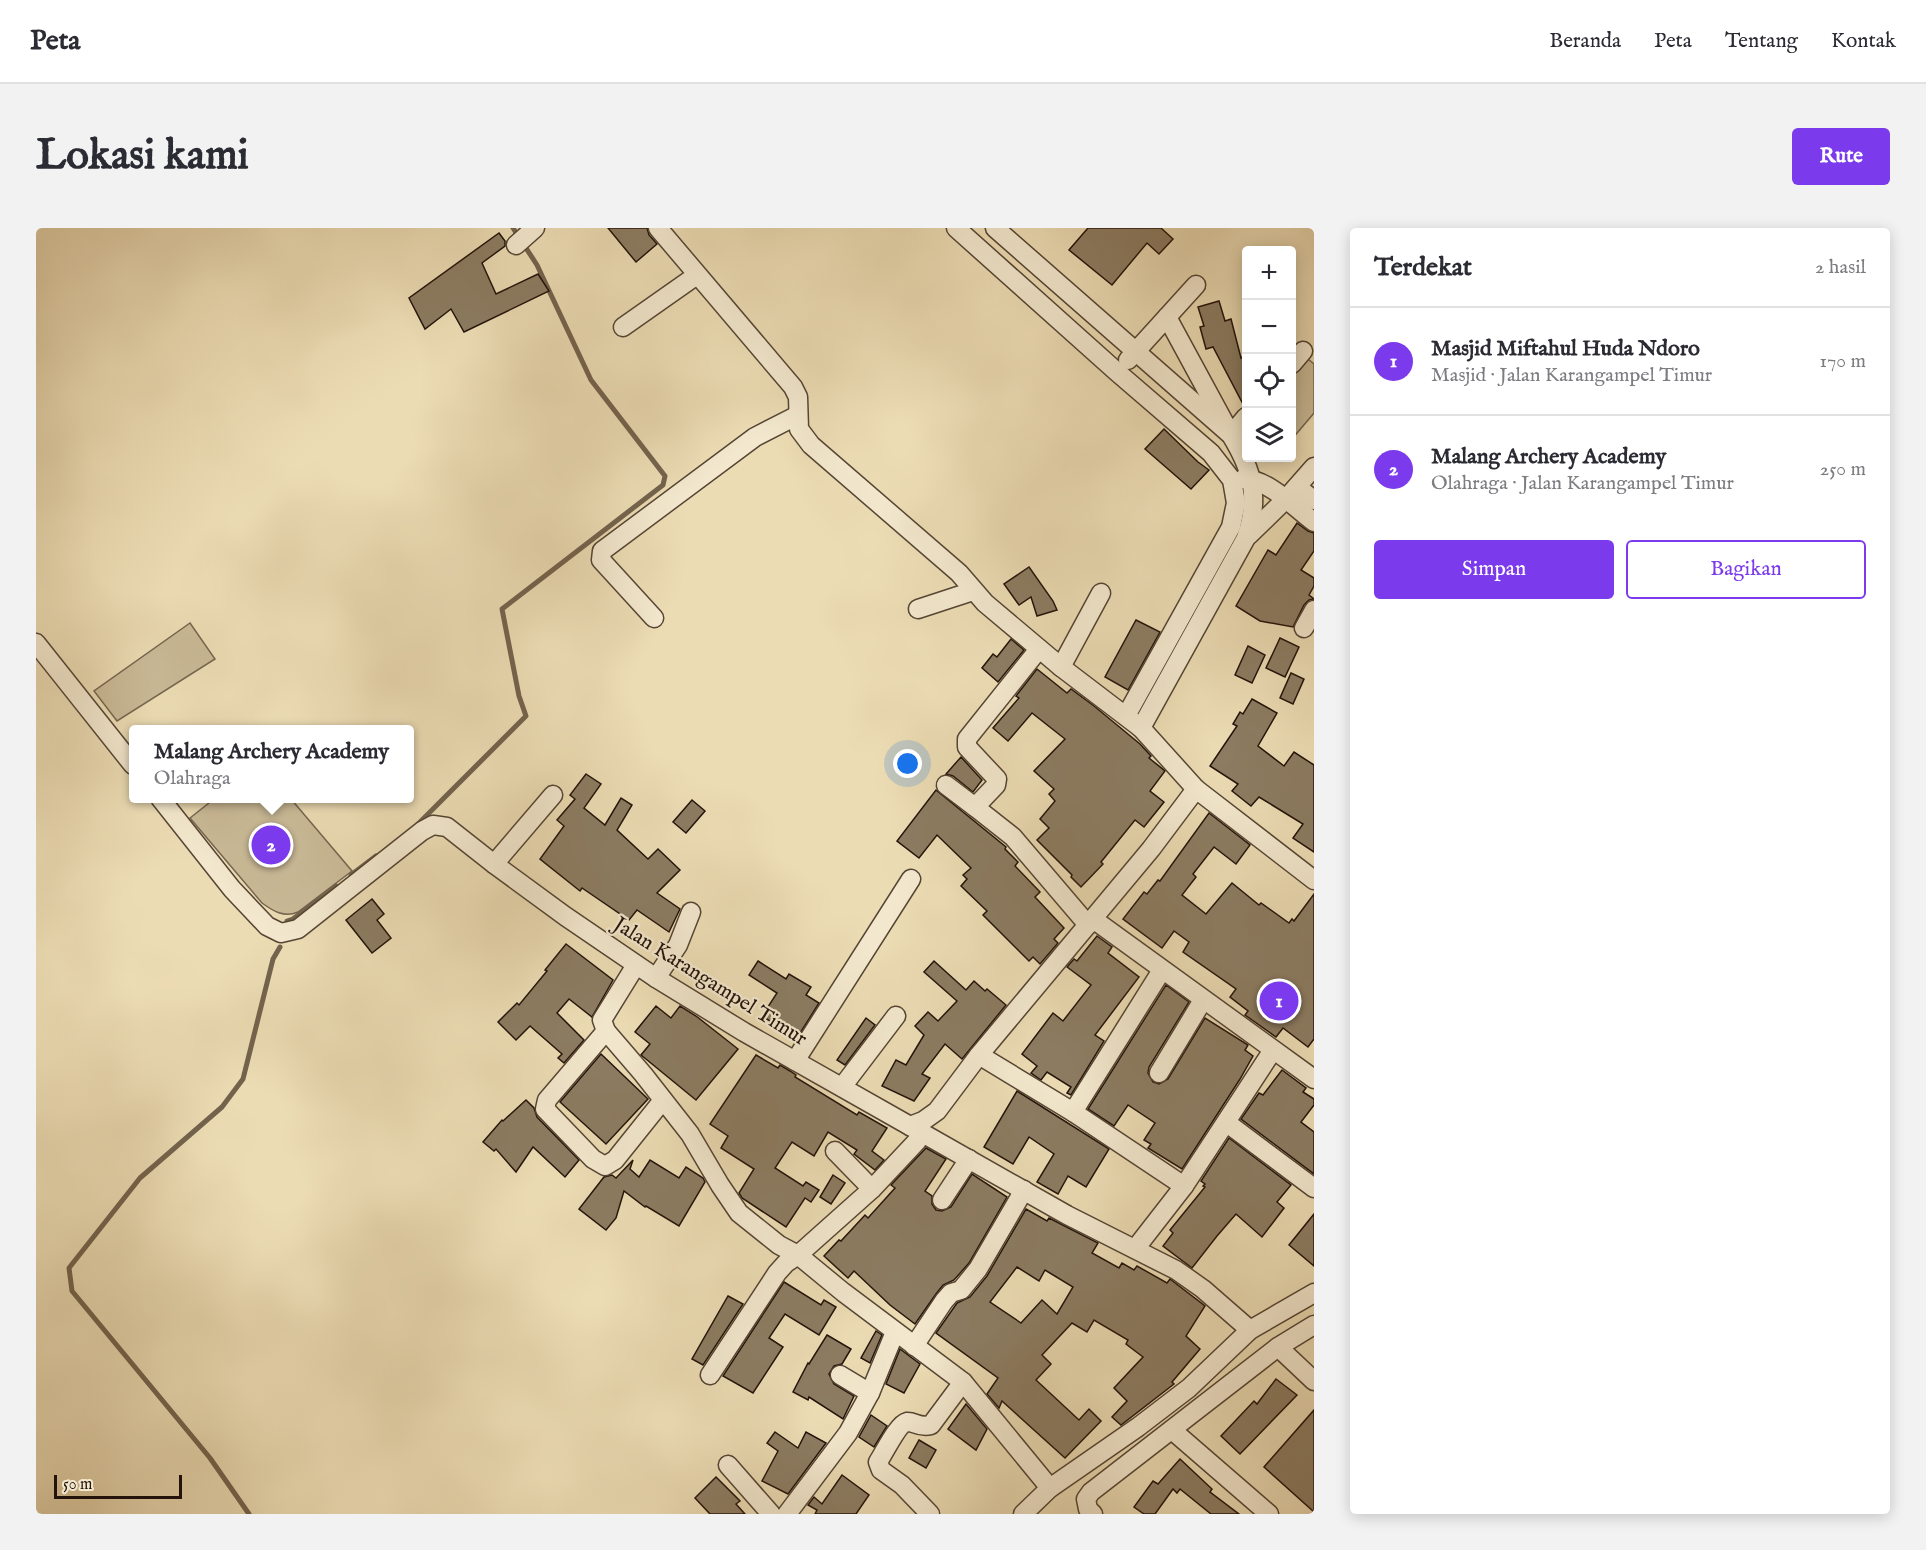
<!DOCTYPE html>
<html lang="id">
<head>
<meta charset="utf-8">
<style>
  body { margin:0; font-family:"IM FELL English",serif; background:#f2f2f3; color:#2b2b33 }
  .controls { position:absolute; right:18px; top:18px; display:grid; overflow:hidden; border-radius:6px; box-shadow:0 3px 15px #0003 }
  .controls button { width:54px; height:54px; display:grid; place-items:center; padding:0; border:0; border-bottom:2px solid #e1e1e2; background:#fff; color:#2b2b33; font:30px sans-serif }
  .scale { position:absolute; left:18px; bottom:15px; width:128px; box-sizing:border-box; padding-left:6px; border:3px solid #23130a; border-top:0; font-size:16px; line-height:21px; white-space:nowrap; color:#23130a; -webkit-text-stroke:4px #f3e8ce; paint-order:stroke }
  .you { position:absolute; left:872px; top:536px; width:21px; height:21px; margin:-15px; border:4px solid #fff; border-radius:50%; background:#1a73e8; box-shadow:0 0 0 9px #1a73e833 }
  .badge { display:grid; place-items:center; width:39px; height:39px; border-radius:50%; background:#7c3aed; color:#fff; font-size:20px; font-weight:700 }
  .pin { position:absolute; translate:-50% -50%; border:3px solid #fff; box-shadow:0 2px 6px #0006 }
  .popup { position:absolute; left:93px; top:497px; width:285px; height:78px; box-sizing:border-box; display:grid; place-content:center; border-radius:6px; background:#fff; filter:drop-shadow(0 2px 4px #0005); font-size:20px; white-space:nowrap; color:#7c7c81 }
  .popup b { font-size:22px; color:#2b2b33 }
  .popup::after { content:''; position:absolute; left:50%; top:100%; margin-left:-12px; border:12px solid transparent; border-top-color:#fff }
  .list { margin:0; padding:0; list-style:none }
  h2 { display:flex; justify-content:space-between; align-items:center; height:78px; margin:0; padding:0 24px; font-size:26px }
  h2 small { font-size:20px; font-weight:400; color:#7c7c81 }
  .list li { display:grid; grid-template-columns:39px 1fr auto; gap:18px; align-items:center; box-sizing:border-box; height:108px; padding:0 24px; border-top:2px solid #e1e1e2 }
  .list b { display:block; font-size:22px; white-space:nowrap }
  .list p { margin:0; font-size:20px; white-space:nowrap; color:#7c7c81 }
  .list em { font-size:20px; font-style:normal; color:#7c7c81 }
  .actions { display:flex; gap:12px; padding:18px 24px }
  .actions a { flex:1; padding:14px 0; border:2px solid #7c3aed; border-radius:6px; text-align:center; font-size:21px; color:#7c3aed }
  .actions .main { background:#7c3aed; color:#fff }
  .icon { flex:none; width:33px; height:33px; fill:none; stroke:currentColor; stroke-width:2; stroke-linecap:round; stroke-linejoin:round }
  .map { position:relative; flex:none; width:1278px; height:1286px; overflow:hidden; border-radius:6px }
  header { display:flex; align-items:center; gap:36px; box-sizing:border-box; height:84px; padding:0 30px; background:#fff; border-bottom:2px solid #e1e1e2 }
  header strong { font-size:28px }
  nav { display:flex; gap:33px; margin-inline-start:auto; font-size:21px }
  .intro { display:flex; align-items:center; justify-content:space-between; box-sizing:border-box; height:144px; padding:0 36px }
  h1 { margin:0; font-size:42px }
  .button { padding:15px 27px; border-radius:6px; background:#7c3aed; color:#fff; font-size:21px; font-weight:700 }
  main { display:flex; gap:36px; padding:0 36px }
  aside { flex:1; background:#fff; border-radius:6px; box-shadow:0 3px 15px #0003 }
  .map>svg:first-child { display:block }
  .green { fill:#caba97; stroke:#766650; stroke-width:1.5 }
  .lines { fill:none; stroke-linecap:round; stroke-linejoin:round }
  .stream { stroke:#73634d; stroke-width:5 }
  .building { fill:#8c7c62; stroke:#23130a; stroke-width:1.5; fill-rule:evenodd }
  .minor-casing { stroke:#554534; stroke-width:21 }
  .minor { stroke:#f3e8ce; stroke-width:18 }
  .labels { text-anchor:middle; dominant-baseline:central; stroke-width:4.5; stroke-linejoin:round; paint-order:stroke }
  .street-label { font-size:21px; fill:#23130a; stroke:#f3e8ce }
</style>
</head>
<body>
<header>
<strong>Peta</strong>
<nav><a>Beranda</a><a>Peta</a><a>Tentang</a><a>Kontak</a></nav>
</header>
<div class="intro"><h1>Lokasi kami</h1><a class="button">Rute</a></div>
<main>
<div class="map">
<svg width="1278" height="1286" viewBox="0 0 1278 1286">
  <rect width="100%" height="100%" fill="#ecdcb4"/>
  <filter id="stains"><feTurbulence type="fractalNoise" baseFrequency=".00333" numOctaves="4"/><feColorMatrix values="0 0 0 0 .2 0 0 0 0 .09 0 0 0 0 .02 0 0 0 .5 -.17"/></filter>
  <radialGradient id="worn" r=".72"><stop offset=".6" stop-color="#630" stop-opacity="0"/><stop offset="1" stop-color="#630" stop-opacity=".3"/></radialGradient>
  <g class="green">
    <polygon points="1272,131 1278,136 1278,185 1256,211 1256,149"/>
    <polygon points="154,395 179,431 81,493 58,463"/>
    <path d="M178 571H255L316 643 262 684C248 690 237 683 226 675L154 590Z"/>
  </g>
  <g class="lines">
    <g class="stream">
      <polyline points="381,597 490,488 483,468 466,381 627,257 629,248 555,152 501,37 477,0"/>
      <polyline points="315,647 340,628"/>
      <polyline points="251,693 257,691 300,658"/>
      <polyline points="213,1286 174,1230 36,1063 33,1040 104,950 186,879 207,851 237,731 244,719"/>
    </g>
  </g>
  <g class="building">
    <polygon points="572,0 611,0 613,7 621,16 600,34"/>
    <polygon points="1052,0 1125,0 1137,11 1123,26 1111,15 1076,57 1033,22"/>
    <polygon points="463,5 469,13 469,18 446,35 460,66 502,46 513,63 428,104 415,81 389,101 373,70"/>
    <polygon points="1183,73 1189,93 1195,91 1205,130 1210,127 1210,178 1208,178 1177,119 1170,121 1164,99 1168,98 1162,79"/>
    <polygon points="1128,201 1162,234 1173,242 1155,261 1109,221"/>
    <polygon points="1261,295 1272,303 1278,305 1278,323 1265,342 1278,350 1278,358 1273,367 1278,371 1273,372 1268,377 1257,399 1224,393 1200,378 1232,322 1240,327"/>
    <polygon points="993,339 1017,373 1021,382 1001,388 995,369 983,377 968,356"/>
    <polygon points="1100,392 1124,404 1092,462 1069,449"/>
    <polygon points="1244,410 1263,419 1249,449 1230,440"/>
    <polygon points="975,411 988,422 962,454 946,440 957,426 961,429"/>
    <polygon points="1212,418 1229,427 1216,455 1199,447"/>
    <polygon points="1001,441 1031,465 1035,461 1058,478 1104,516 1115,528 1113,530 1129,543 1114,563 1128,574 1108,599 1099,592 1065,634 1067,636 1045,659 1035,649 1036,647 1001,612 1013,600 1004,591 1019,573 1013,566 1018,561 998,543 1029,511 996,485 972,513 957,500 983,470 980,468"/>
    <polygon points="1255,445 1268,451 1257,476 1244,470"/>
    <polygon points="1216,471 1241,485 1222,518 1248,538 1258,524 1278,537 1278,624 1257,610 1267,596 1223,569 1215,578 1196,563 1202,556 1174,538 1201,498 1197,496 1204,484 1207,486"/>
    <polygon points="925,529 946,552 937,564 917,548 910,546"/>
    <polygon points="550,546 565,556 548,580 569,597 585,570 596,577 581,602 612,631 622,621 644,642 621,665 644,681 633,704 601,682 593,692 546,660 544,663 504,631 528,598 521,592 539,571 534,567"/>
    <polygon points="900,562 970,619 969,621 982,634 979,638 1004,664 999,669 1028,700 1018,711 1022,715 1004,736 997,729 993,733 947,687 951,683 925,658 931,651 927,647 935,640 901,607 883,630 861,613"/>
    <polygon points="656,572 669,583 650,605 637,594"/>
    <polygon points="1173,585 1214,617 1200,636 1178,619 1157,646 1160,649 1146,667 1170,686 1196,655 1223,677 1225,675 1253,695 1256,691 1258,693 1278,666 1278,811 1272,819 1247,800 1240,809 1209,787 1212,783 1194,769 1200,761 1147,724 1153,714 1138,703 1126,720 1087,691 1108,664 1111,666 1122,652 1124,653"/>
    <polygon points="336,671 348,686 341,692 355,710 336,725 310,692"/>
    <polygon points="1061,708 1076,719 1072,725 1103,749 1059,807 1068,813 1035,867 1031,865 1035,859 1011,844 1005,852 995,845 1001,838 986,826 1017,785 1027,793 1055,757 1031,739 1038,731 1041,733"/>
    <polygon points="530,716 577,752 556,789 533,771 521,785 548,812 528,835 522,830 526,826 494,798 480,812 462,794 481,775 483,777 511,743 509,742"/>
    <polygon points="722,733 750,751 753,746 775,759 770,767 783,775 761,810 726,788 741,765 713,747"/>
    <polygon points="898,733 930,762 938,753 949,763 951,761 970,777 926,831 909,816 886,846 894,850 878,873 846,858 860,832 870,837 888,807 879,798 892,784 902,793 921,773 888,744"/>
    <polygon points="1130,757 1153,774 1113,839 1112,845 1117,854 1123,856 1132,851 1169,790 1212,817 1209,822 1217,828 1204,851 1146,941 1112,920 1115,916 1108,912 1119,895 1092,877 1078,898 1052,881"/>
    <polygon points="620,778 635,790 644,778 660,788 702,821 660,872 605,827 614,816 599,804"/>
    <polygon points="830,790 839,797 809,837 801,832"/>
    <polygon points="565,826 612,871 570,916 524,874"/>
    <polygon points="720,827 742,840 744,837 754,843 760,847 759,849 821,887 823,884 851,900 836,923 848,932 839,942 818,926 821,922 792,904 778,928 756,914 739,940 767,958 770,954 783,962 775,974 769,970 750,999 706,970 703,965 718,941 685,920 692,908 674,896"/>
    <polygon points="1246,842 1270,860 1267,864 1278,871 1278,877 1265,894 1278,904 1278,946 1205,891 1223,865 1227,867"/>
    <polygon points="981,863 1073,921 1050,959 1032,948 1022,966 1001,954 1018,926 993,909 977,936 948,919"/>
    <polygon points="490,872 498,880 501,889 543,932 529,949 497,919 480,944 460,921 458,923 447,914 466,892 467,893"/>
    <polygon points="1193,910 1255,957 1241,974 1248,980 1226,1009 1200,986 1181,1008 1156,1040 1127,1018 1137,1005 1134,1002 1169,959 1167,958 1169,956 1165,953"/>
    <polygon points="890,920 910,931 889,963 896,968 896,976 900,982 906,983 915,979 936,946 971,969 933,1035 918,1052 907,1057 900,1066 879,1096 854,1077 818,1043 812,1050 788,1028 803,1012 805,1013 829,987 832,990 859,960 855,957"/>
    <polygon points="597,932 594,941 603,949 614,932 643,950 650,939 667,950 669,954 643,998 610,978 609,979 588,963 580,990 570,1002 543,981 568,949 576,947 580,950"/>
    <polygon points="797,947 809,955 795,976 784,969"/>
    <path d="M990 981 1011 993 1013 990 1062 1015 1056 1025 1083 1040 1086 1035 1098 1042 1101 1038 1131 1055 1134 1051 1169 1078 1150 1108 1164 1121 1136 1154 1138 1156 1085 1197 1076 1189 1091 1173 1078 1160 1107 1129 1090 1116 1092 1112 1058 1092 1051 1104 1036 1095 1006 1127 1015 1136 1000 1152 1043 1192 1053 1181 1065 1193 1029 1230 966 1173 963 1180 951 1166 962 1150 900 1105 921 1075 934 1069 951 1048ZM981 1039 1003 1053 1009 1042 1037 1059 1021 1086 1006 1072 985 1095 954 1074Z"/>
    <polygon points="1278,986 1278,1038 1253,1017"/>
    <polygon points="748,1054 785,1077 788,1072 800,1079 783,1107 749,1086 733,1110 747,1119 717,1165 687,1148"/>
    <polygon points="692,1068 707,1076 667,1137 656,1131"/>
    <polygon points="840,1103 846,1107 834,1135 825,1130"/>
    <polygon points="791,1107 815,1121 806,1136 798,1138 793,1146 798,1156 818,1168 807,1191 773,1169 772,1172 757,1164 772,1135 773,1136"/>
    <polygon points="864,1121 884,1136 868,1165 850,1156"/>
    <polygon points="1240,1151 1261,1167 1204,1226 1185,1208 1218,1173 1221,1176"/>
    <polygon points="930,1176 951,1201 940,1222 912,1201"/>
    <polygon points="1278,1182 1278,1284 1228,1239"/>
    <polygon points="835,1187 851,1198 838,1219 823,1209"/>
    <polygon points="739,1204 762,1220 770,1204 790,1215 752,1266 726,1253 742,1223 731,1215"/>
    <polygon points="883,1212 900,1222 890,1240 873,1230"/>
    <polygon points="1144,1231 1176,1261 1174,1264 1203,1286 1175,1286 1144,1261 1141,1265 1137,1261 1119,1286 1108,1286 1098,1279 1117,1253 1122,1256"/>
    <polygon points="806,1247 833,1267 820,1286 779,1286 781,1282 772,1277 778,1269 786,1276"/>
    <polygon points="680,1249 704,1273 700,1276 709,1286 674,1286 659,1270"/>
  </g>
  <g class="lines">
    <g class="minor-casing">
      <g id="minor">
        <polyline points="622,0 757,159 762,169 763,201 775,217 923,345 949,375 1025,439 1105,500 1160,561"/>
        <polyline points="920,0 1081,144 1175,225 1196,252 1200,275 1195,299 1090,488"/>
        <path d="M959 0 1195 207C1217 243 1224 270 1210 310L1105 500"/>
        <polyline points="480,17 499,0"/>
        <polyline points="1131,89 1195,207 1210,189"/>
        <polyline points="587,99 661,47"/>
        <polyline points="1092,132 1160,57"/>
        <polyline points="1256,136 1267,123"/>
        <path d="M1207 251C1231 250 1259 280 1278 294"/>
        <polyline points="1261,259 1278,272"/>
        <polyline points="1213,307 1249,272 1278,239"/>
        <polyline points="882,381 937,363"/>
        <polyline points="618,390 565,332 566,323 719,209 762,187"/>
        <polyline points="1268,400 1278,382"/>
        <polyline points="0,415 97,537"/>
        <polyline points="1003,421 931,511 931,519 961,551 960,557 939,579 977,609 1052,697"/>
        <polyline points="1025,439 1065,365"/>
        <polyline points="910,557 939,579"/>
        <polyline points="124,570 196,661 231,698 245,705 262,701 386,603 397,597 411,599 458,636 529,688 620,750 708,804 874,898 887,893 901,883 943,827 1115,621 1160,561 1278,652"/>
        <polyline points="458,636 517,567"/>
        <polyline points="1057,691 1278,851"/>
        <polyline points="600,737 566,792 570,803 607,846 654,906 684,957 703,985 743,1017 762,1027 807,1064 927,1154 1014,1260"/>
        <polyline points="620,750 642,717 655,684"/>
        <polyline points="570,803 511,872 509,881 557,931 569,938 579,932 627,872"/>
        <polyline points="943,827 1037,884 1148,958"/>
        <polyline points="759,833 875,651"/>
        <polyline points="1123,845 1167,772"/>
        <polyline points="806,859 860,788"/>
        <polyline points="1037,884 1126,742"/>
        <polyline points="1191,895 1278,960"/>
        <polyline points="874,898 1031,987 1140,1042 1167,1061 1214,1102"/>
        <polyline points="799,923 836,961"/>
        <polyline points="906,972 933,931"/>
        <polyline points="1099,1021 1148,958 1237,822"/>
        <polyline points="878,1118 908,1073 915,1065 925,1062 942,1041 988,962"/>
        <polyline points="1242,1119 1278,1153"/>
        <polyline points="674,1147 741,1045 750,1035 762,1027 836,961 881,913 886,905"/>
        <polyline points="804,1147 834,1165"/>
        <polyline points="1136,1202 1233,1286"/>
        <polyline points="692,1237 735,1286"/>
        <polyline points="751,1286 812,1205 834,1165 859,1104"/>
        <path d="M894 1286 866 1257 845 1242 842 1234C848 1225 862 1196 871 1194 878 1193 882 1200 895 1197L927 1154"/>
        <polyline points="987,1286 1014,1260 1102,1199 1153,1160 1214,1102 1278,1065"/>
        <polyline points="1057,1286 1052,1281 1050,1271 1055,1264 1242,1119 1278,1097"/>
      </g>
    </g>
    <use href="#minor" class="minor"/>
  </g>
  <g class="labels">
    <g class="street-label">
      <text transform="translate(674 754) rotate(32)">Jalan Karangampel Timur</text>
    </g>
  </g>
  <rect width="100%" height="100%" filter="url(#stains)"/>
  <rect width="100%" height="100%" fill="url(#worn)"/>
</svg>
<div class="controls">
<button>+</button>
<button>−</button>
<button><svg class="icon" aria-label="locate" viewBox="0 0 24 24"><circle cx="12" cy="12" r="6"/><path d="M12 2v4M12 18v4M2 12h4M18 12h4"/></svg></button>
<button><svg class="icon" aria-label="layers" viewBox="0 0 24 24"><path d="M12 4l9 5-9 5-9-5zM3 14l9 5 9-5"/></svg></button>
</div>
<div class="scale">50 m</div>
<div class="you"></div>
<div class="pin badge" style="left:1243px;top:773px">1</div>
<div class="pin badge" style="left:235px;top:617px">2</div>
<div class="popup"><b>Malang Archery Academy</b>Olahraga</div>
</div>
<aside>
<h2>Terdekat<small>2 hasil</small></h2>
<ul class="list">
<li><span class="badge">1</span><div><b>Masjid Miftahul Huda Ndoro</b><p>Masjid · Jalan Karangampel Timur</p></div><em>170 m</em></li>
<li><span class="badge">2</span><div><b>Malang Archery Academy</b><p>Olahraga · Jalan Karangampel Timur</p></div><em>250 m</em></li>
</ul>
<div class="actions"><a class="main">Simpan</a><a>Bagikan</a></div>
</aside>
</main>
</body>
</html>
